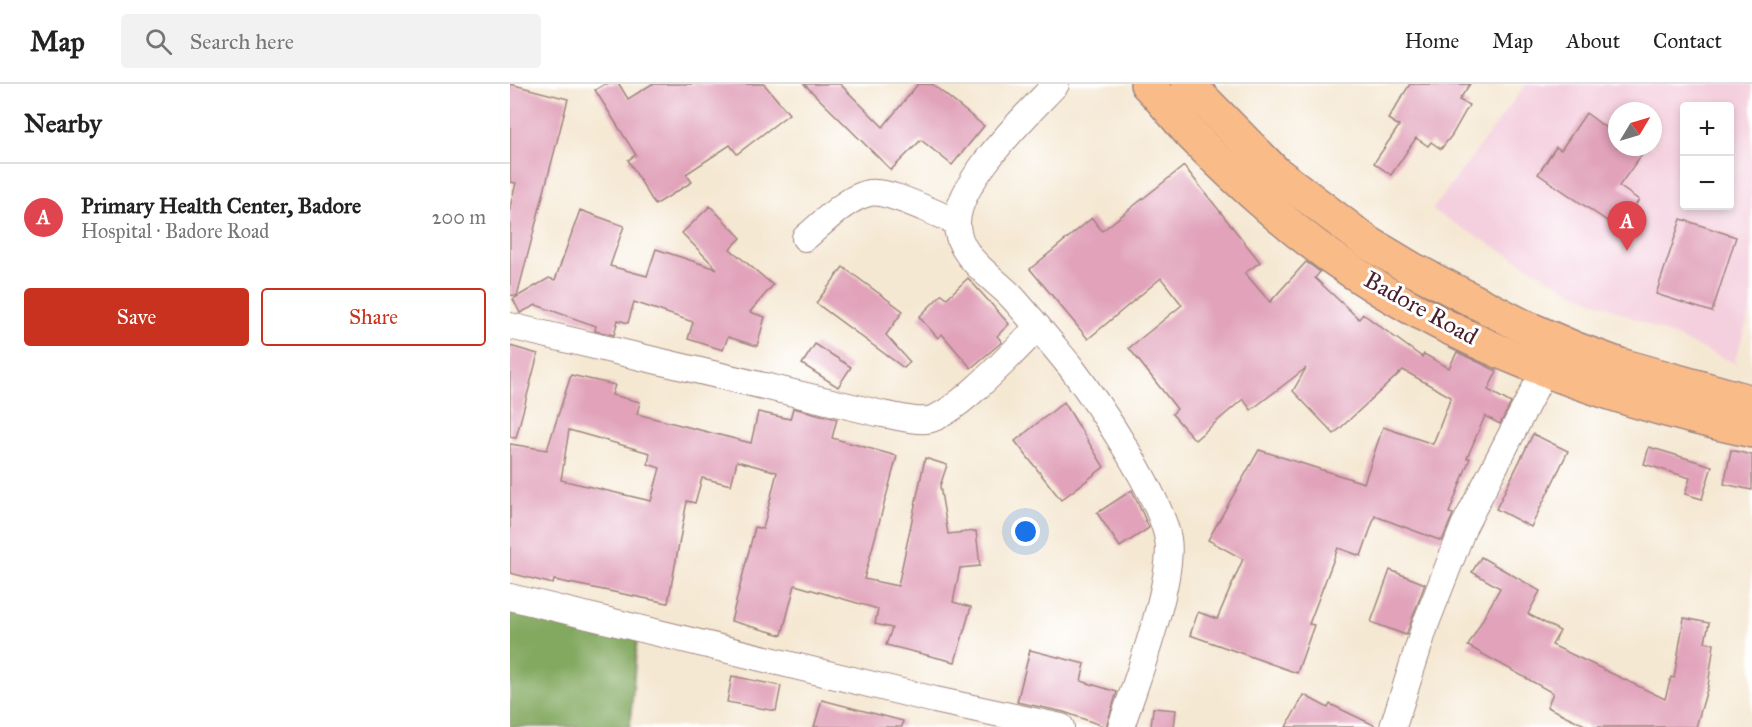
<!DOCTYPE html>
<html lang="en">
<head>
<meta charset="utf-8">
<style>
  body { margin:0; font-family:"IM FELL Great Primer",serif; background:#f2f2f2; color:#222 }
  .controls { position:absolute; right:18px; top:18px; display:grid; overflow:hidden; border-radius:6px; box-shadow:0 3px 9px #0003 }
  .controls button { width:54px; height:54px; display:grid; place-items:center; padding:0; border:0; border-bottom:2px solid #e0e0e0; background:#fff; color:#222; font:30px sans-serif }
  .compass { position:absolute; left:1098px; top:18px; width:54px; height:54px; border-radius:50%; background:#fff; box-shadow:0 3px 9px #0003; rotate:52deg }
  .you { position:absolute; left:516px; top:448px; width:21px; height:21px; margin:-15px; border:4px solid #fff; border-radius:50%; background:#1a73e8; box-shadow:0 0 0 9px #1a73e833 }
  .badge { display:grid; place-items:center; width:39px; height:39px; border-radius:50%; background:#c8321e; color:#fff; font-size:20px; font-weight:700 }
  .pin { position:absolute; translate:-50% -50px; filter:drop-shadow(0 2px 3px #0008) }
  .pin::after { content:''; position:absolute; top:32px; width:21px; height:18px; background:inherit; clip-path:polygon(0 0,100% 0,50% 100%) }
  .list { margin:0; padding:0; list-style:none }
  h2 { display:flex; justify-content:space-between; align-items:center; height:78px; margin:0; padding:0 24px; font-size:26px }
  h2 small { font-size:20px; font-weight:400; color:#767676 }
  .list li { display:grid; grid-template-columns:39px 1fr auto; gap:18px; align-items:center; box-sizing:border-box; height:108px; padding:0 24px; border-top:2px solid #e0e0e0 }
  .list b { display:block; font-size:22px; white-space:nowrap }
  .list p { margin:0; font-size:20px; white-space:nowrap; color:#767676 }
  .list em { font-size:20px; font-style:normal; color:#767676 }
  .actions { display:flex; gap:12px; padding:18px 24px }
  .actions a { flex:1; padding:14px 0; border:2px solid #c8321e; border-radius:6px; text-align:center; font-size:21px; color:#c8321e }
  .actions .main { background:#c8321e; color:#fff }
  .icon { flex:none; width:33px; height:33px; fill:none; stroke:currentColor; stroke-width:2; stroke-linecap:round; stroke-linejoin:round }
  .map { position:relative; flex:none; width:1242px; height:643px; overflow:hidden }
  header { display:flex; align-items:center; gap:36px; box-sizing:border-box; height:84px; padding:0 30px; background:#fff; border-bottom:2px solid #e0e0e0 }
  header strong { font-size:28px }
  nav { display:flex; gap:33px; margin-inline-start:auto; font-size:21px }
  .search { width:420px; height:54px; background:#f2f2f2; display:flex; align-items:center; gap:15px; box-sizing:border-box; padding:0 21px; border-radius:6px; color:#767676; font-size:22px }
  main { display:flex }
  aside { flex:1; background:#fff }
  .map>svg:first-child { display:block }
  .built { fill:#f4cfde; fill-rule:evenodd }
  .forest { fill:#83a960; stroke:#666446; stroke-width:1.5 }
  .building { fill:#e1a2ba; fill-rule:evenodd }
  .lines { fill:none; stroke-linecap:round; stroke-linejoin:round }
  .minor-casing { stroke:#a0847f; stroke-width:28 }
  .major-casing { stroke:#a0847f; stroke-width:36 }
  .minor { stroke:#fff; stroke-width:26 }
  .major { stroke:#f9bc89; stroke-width:33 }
  .labels { text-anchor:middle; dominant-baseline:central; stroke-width:6; stroke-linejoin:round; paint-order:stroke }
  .street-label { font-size:24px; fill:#4a1f2b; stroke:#fff }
</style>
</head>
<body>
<header>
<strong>Map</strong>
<div class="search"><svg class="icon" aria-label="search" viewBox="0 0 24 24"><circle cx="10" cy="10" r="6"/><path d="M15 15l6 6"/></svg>Search here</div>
<nav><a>Home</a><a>Map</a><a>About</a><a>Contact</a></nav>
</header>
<main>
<aside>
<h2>Nearby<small></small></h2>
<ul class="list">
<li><span class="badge" style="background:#e0444e">A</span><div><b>Primary Health Center, Badore</b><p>Hospital · Badore Road</p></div><em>200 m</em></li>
</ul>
<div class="actions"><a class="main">Save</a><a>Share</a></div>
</aside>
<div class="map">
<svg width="1242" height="643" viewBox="0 0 1242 643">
  <rect width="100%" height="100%" fill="#fff"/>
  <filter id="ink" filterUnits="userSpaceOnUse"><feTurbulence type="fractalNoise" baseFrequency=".0167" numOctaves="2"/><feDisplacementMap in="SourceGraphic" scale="12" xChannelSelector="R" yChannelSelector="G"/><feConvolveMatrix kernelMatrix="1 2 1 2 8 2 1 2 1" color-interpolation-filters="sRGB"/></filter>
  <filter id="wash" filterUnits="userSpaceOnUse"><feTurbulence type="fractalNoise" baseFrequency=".008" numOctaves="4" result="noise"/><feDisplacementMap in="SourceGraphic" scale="24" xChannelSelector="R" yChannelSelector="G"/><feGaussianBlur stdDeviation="1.35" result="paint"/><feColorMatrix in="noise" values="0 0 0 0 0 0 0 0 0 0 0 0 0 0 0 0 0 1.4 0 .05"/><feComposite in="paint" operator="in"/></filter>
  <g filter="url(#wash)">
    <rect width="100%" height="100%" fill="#f5e8d3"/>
    <path class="built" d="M1016 0H1242V223L1225 276 1229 281 1055 204 922 126ZM1174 22H1220V122H1174ZM1107 27H1143V63H1107Z"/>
    <polygon class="forest" points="0,514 128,544 120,643 0,643"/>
    <g id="blocks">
      <g class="building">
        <polygon points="0,0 58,15 7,212 0,211 0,123 6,99 0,98"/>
        <polygon points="95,0 109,0 118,15 142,0 254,0 279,30 227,70 220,61 176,90 182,98 145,121 118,76 126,71 85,6"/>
        <polygon points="294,0 330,0 373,43 408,0 422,0 474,42 442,81 411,56 381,86"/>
        <polygon points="900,0 960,0 949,16 959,21 942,51 931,65 921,58 918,62 906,54 881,91 864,79 889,42 878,35"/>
        <polygon points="1076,29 1107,52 1107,63 1123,63 1132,70 1109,102 1129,116 1109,145 1028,90 1046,63 1051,66"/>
        <polygon points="674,82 750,178 735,189 760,218 796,178 810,188 805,194 849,235 853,230 912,273 914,270 939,284 947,268 987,287 978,306 1001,319 990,340 975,332 957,374 960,374 939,429 943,430 932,457 865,432 851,472 828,464 799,540 804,541 787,589 680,551 688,528 707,535 733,475 698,456 749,366 854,399 873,343 923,360 941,313 893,286 824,350 783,307 796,284 741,326 733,315 685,356 662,330 667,325 619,264 672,221 651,194 578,255 520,185 582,134 592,147"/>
        <polygon points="200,122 231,154 220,165 263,201 240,228 255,233 247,262 218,253 213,266 178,255 183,238 124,218 118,239 108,236 104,251 85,247 86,242 26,221 10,229 3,215 39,194 45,196 70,126 114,142 100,182 137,192 146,165 207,185 172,149"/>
        <polygon points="1171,135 1226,153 1202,228 1146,210"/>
        <polygon points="333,183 393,227 376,251 400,278 394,284 306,219"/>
        <polygon points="458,194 499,240 487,252 492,258 461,284 432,250 428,254 409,233 432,210 437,214"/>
        <polygon points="305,260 341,283 328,303 292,280"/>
        <polygon points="0,262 28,270 6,354 0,353"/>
        <path d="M61 291 105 301 102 311 130 318 127 330 241 359 248 328 280 335 283 324 327 335 322 354 387 372 354 495 388 502 415 374 437 381 430 402 438 450 466 447 470 482 450 484 443 518 461 523 445 578 376 561 382 544 365 540 368 525 285 501 272 551 221 537 245 443 253 445 267 388 227 377 221 401 192 394 185 419 177 417 158 519 44 496 43 500 0 489V360L37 366ZM59 346 140 369 138 380 150 384 141 417 51 396Z"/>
        <polygon points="554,318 594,383 551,416 505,357"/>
        <polygon points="1023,350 1058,367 1021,443 986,425"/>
        <polygon points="1139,363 1202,382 1192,415 1175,410 1180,394 1134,380"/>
        <polygon points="1221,366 1242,371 1242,406 1214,400"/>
        <polygon points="622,406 639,444 610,463 587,429"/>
        <polygon points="971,473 1030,507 1018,530 1050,547 1042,561 1155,615 1161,593 1164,594 1174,534 1199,539 1195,558 1204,560 1198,602 1186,643 1079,643 1037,623 1043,609 958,562 990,504 962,488"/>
        <polygon points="880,486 915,500 896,551 861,538"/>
        <polygon points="520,566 575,580 571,597 607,608 596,643 554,628 507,618"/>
        <polygon points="222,592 271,602 266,627 217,618"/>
        <polygon points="794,611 818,624 820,620 868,643 776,643"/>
        <polygon points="312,616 393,637 392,643 304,643"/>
        <polygon points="643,624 666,626 664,643 641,643"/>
      </g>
    </g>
  </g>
  <g filter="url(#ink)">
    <use href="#blocks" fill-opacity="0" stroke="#a0847f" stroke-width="1.5"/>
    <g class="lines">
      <g class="minor-casing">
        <g id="minor">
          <path d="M546 0C517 31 449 95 447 138 446 172 482 192 502 213 522 235 541 259 560 282 588 319 650 411 658 455 665 495 625 601 611 643"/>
          <path d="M295 154C313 139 336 114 359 109 379 105 427 131 447 138"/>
          <path d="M0 242 372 330C386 332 404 338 418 336 446 331 506 265 528 243"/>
          <polyline points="0,513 425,616 551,643"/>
          <polyline points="883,643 916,539 954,442 1035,285"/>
        </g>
      </g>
      <g class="major-casing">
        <g id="major">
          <path d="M637 0C652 15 665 32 679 48 706 76 735 103 765 129 898 244 1072 310 1242 347"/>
          <polyline points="678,0 765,88 857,158 902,185 1011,241 1066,265 1110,281 1242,318"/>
        </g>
      </g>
      <use href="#minor" class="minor"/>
      <use href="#major" class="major"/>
    </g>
  </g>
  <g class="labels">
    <g class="street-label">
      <text transform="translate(911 224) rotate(29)">Badore Road</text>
    </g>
  </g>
</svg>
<div class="controls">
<button>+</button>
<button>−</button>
</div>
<svg class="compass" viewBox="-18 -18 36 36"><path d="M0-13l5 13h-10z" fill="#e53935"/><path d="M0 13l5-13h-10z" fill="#767676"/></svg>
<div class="you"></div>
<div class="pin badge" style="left:1117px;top:167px;background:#e0444e">A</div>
</div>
</main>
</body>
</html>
